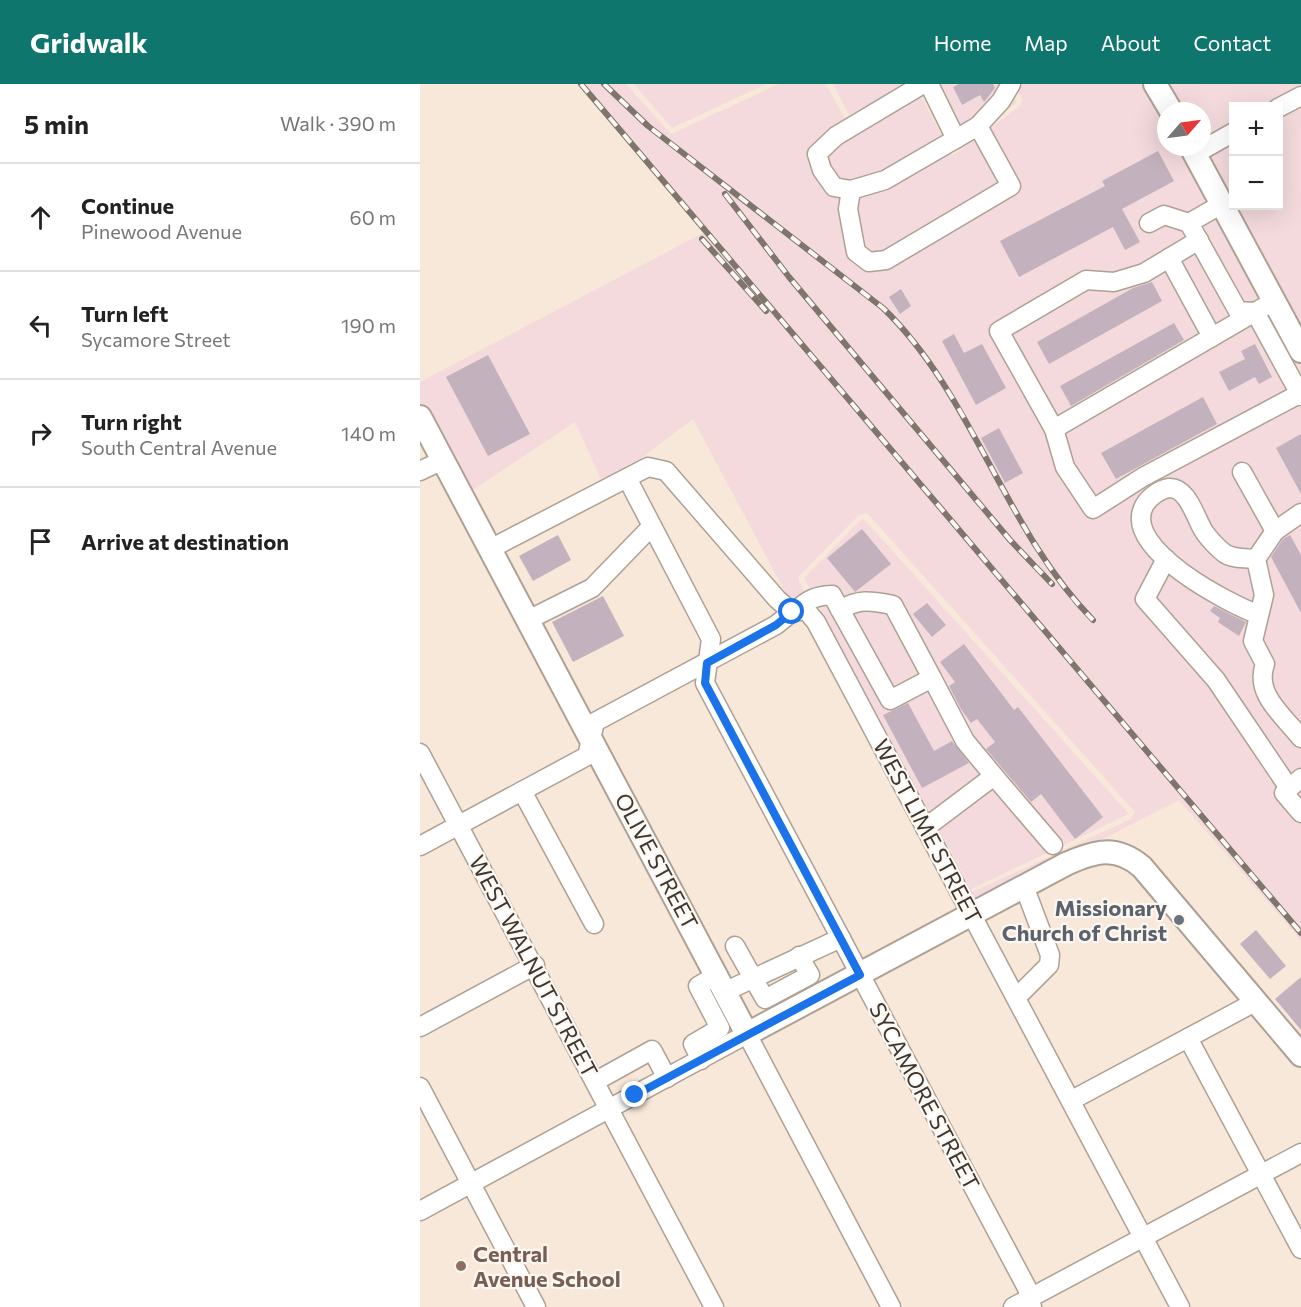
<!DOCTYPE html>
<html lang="en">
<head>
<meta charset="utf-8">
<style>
  body { margin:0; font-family:Commissioner,sans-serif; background:#f6f6f6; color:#222 }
  .controls { position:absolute; right:18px; top:18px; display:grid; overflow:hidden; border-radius:0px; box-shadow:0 6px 24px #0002 }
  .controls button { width:54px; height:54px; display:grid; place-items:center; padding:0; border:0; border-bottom:2px solid #e0e0e0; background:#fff; color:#222; font:30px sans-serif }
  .compass { position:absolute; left:737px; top:18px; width:54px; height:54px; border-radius:50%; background:#fff; box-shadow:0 6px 24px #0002; rotate:62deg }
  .stop { position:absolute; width:18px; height:18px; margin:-14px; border:4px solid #1a73e8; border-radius:50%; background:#fff }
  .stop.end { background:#1a73e8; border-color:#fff; box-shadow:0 2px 6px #0008 }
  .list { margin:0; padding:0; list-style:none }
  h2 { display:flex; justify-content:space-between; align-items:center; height:78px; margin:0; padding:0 24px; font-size:26px }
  h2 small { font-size:20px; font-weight:400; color:#767676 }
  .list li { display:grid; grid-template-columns:39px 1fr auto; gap:18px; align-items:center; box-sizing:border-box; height:108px; padding:0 24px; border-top:2px solid #e0e0e0 }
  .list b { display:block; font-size:22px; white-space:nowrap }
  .list p { margin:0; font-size:20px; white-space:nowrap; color:#767676 }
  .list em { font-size:20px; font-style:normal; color:#767676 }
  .icon { flex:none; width:33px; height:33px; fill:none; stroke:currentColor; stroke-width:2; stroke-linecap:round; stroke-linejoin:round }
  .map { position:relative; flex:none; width:881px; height:1223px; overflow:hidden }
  header { display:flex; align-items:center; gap:36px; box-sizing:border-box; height:84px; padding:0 30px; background:#0f766e; color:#fff }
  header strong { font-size:28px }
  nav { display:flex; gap:33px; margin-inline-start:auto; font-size:21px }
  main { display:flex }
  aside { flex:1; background:#fff }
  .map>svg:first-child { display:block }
  .industrial { fill:#f4dadc; fill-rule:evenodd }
  .building { fill:#c3b2be }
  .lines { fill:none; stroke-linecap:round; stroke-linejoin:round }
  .minor-casing { stroke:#aea193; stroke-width:21 }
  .major-casing { stroke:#aea193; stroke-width:26 }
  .minor { stroke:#fff; stroke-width:18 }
  .major { stroke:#fff; stroke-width:22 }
  .rail-casing { stroke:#7e756d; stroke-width:6 }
  .rail { stroke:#fdf7f1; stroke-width:4; stroke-dasharray:11; stroke-linecap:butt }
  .route { stroke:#1a73e8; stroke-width:8 }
  .worship-dot { fill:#6b7280; stroke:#fdf7f1; stroke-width:2 }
  .education-dot { fill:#8d6e63; stroke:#fdf7f1; stroke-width:2 }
  .labels { text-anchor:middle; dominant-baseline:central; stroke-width:4.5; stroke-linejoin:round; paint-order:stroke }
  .street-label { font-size:22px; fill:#3d3732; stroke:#fdf7f1 }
  .worship-label { font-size:22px; font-weight:bold; fill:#5b616d; stroke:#fdf7f1; text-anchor:end }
  .education-label { font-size:22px; font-weight:bold; fill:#785e54; stroke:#fdf7f1; text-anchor:start }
</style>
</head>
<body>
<header>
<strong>Gridwalk</strong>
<nav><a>Home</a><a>Map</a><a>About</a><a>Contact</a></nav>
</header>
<main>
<aside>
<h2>5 min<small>Walk · 390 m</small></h2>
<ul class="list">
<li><svg class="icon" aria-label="ahead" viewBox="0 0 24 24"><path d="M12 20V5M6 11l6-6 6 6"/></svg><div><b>Continue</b><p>Pinewood Avenue</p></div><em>60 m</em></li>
<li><svg class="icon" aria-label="left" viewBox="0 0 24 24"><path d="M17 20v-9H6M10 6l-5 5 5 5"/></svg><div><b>Turn left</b><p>Sycamore Street</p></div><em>190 m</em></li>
<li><svg class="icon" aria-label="right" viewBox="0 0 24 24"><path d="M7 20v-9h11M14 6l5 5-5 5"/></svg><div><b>Turn right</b><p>South Central Avenue</p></div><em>140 m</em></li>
<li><svg class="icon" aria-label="arrive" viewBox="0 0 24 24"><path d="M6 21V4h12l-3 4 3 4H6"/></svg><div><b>Arrive at destination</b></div></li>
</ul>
</aside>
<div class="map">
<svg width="881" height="1223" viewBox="0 0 881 1223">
  <rect width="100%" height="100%" fill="#f7e8da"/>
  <g class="industrial">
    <polygon points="158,0 206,0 251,50 359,0 406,0 424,33 428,36 496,2 532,72 600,22 602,15 593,0 727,0 746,33 746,63 763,63 881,281 881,856 759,716 554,821 548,810 711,735 715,728 447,429 439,431 379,492 379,497 394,524 370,517 273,335 199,391 183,400 155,338 48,409 0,318 0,298 285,148"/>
    <polygon points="214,0 346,0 252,44"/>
    <polygon points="413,0 489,0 429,31"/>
    <polygon points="501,0 586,0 597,18 534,66"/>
    <path d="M743 0H881V252L782 63V27H759ZM814 22H858V122H814Z"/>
    <polygon points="443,434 709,730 551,805 384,494"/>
  </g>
  <g class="building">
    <polygon points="539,0 573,0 575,4 564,18 560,11 542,21 533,3"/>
    <polygon points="738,67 754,97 702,125 720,158 705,166 693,143 599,193 580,157 685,102 682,97"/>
    <polygon points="732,198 742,217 629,280 617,258 713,204"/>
    <polygon points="481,205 491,222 480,230 469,213"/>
    <polygon points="754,239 764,256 651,322 640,302"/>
    <polygon points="534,250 544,269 562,260 586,304 556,321 522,257"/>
    <polygon points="835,260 852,293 839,300 835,293 809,307 799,288 825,275 821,267"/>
    <polygon points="68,271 110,350 68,372 26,293"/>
    <polygon points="783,313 797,340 696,395 681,369"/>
    <polygon points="579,344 603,389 585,399 561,354"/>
    <polygon points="881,350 881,410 856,364"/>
    <polygon points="442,445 471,480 435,508 407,474"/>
    <polygon points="138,451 151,476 113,497 99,472"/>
    <polygon points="870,451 881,471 881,529 851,473 863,455"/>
    <polygon points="183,512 204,552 153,578 132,538"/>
    <polygon points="507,519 526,541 512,553 493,530"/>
    <polygon points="794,522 826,538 819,552 798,538 800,534 790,527"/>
    <polygon points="544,560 594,626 598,623 683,733 655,755 621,710 611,718 566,665 575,658 557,635 551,639 541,625 529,602 535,598 520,578"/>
    <polygon points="488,619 514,667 532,657 549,679 502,704 463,631"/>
    <polygon points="836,846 866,882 850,895 820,860"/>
    <polygon points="881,893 881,946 855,915"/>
  </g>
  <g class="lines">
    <g class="minor-casing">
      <g id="minor">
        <polyline points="503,0 416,52 397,70 402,86 414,103 431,106 465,96 558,42 581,17 591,0"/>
        <polyline points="509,0 536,55"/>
        <polyline points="858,24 881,12"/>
        <polyline points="775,70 814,48"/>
        <polyline points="431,106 428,125 436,168 449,178 466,176 591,102 558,42"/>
        <polyline points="729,139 744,131 769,139 818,227 835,228 881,312"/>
        <polyline points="769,139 802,120"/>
        <polyline points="749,174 792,253"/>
        <polyline points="854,217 634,345 645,383 673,425 723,393 881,309"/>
        <polyline points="634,345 579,247 666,196 694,198 724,189 779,156"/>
        <polyline points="0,387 23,376"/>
        <polyline points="822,388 855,447"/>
        <polyline points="207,394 291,555 285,599 607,1204 612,1223"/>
        <path d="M881 429 855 447 836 475 844 511 833 557 845 580C834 610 863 631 881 654"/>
        <polyline points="70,465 228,383 246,387 357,515 372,528"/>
        <polyline points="746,475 725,515 796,596 869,704"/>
        <path d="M836 475C826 474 812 475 804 469 798 464 790 456 785 449 776 437 769 403 749 404 740 405 728 414 724 422 702 465 808 519 839 531"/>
        <path d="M377 526C388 515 396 512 412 511L470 616 512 594 473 521C452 517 439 514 420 526"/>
        <polyline points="108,536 172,504 232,442"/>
        <polyline points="512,594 545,657 574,692"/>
        <polyline points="0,669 294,1223"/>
        <polyline points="881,694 864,709 881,729"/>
        <polyline points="102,707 174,840"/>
        <polyline points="505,744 574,692 633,761"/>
        <polyline points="0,762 167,672 175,638 356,541 372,528 386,526 396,538 760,1223"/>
        <polyline points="315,862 345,915 390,891 379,872"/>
        <polyline points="306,907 421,854"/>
        <polyline points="597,913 629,881 630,871 604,802"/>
        <polyline points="0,943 115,881"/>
        <polyline points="768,954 881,1165"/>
        <polyline points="281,976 273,960 300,944 278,902 297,891"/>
        <polyline points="176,997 232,966 247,994"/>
        <polyline points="0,1003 116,1223"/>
        <polyline points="652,1016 835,918"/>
        <polyline points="0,1127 327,950 471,1223"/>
        <polyline points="593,1223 881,1069"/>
      </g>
    </g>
    <g class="major-casing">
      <g id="major">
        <polyline points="735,0 751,27"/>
        <polyline points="771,63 881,267"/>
        <path d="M0 333 327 950 646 780C675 767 696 761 722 783L881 971"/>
      </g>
    </g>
    <use href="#minor" class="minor"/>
    <use href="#major" class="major"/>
    <g class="rail-casing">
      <g id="rail">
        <polyline points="161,0 881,849"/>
        <path d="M184 0 228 42 463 224C554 312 584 445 673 536"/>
        <polyline points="305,110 369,193 590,456 632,500"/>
        <polyline points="282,155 346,227"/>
      </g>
    </g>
    <use href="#rail" class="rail"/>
  </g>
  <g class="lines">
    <polyline class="route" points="215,1011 440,891 285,599 287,579 356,541 372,528"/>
  </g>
  <circle class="worship-dot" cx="759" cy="836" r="6"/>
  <circle class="education-dot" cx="41" cy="1182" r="6"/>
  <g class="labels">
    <g class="street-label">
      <text transform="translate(508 747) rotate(62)">WEST LIME STREET</text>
      <text transform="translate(237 777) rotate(62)">OLIVE STREET</text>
      <text transform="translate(114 882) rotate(62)">WEST WALNUT STREET</text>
      <text transform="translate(505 1012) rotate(62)">SYCAMORE STREET</text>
    </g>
    <g class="worship-label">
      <text x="747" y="823">Missionary<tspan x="747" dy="25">Church of Christ</tspan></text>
    </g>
    <g class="education-label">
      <text x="53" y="1169">Central<tspan x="53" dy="25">Avenue School</tspan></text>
    </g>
  </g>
</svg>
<div class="controls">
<button>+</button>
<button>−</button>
</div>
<svg class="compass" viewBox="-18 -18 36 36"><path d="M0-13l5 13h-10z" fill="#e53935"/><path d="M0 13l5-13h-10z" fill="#767676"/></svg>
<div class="stop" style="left:372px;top:528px"></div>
<div class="stop end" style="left:215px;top:1011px"></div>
</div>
</main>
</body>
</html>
